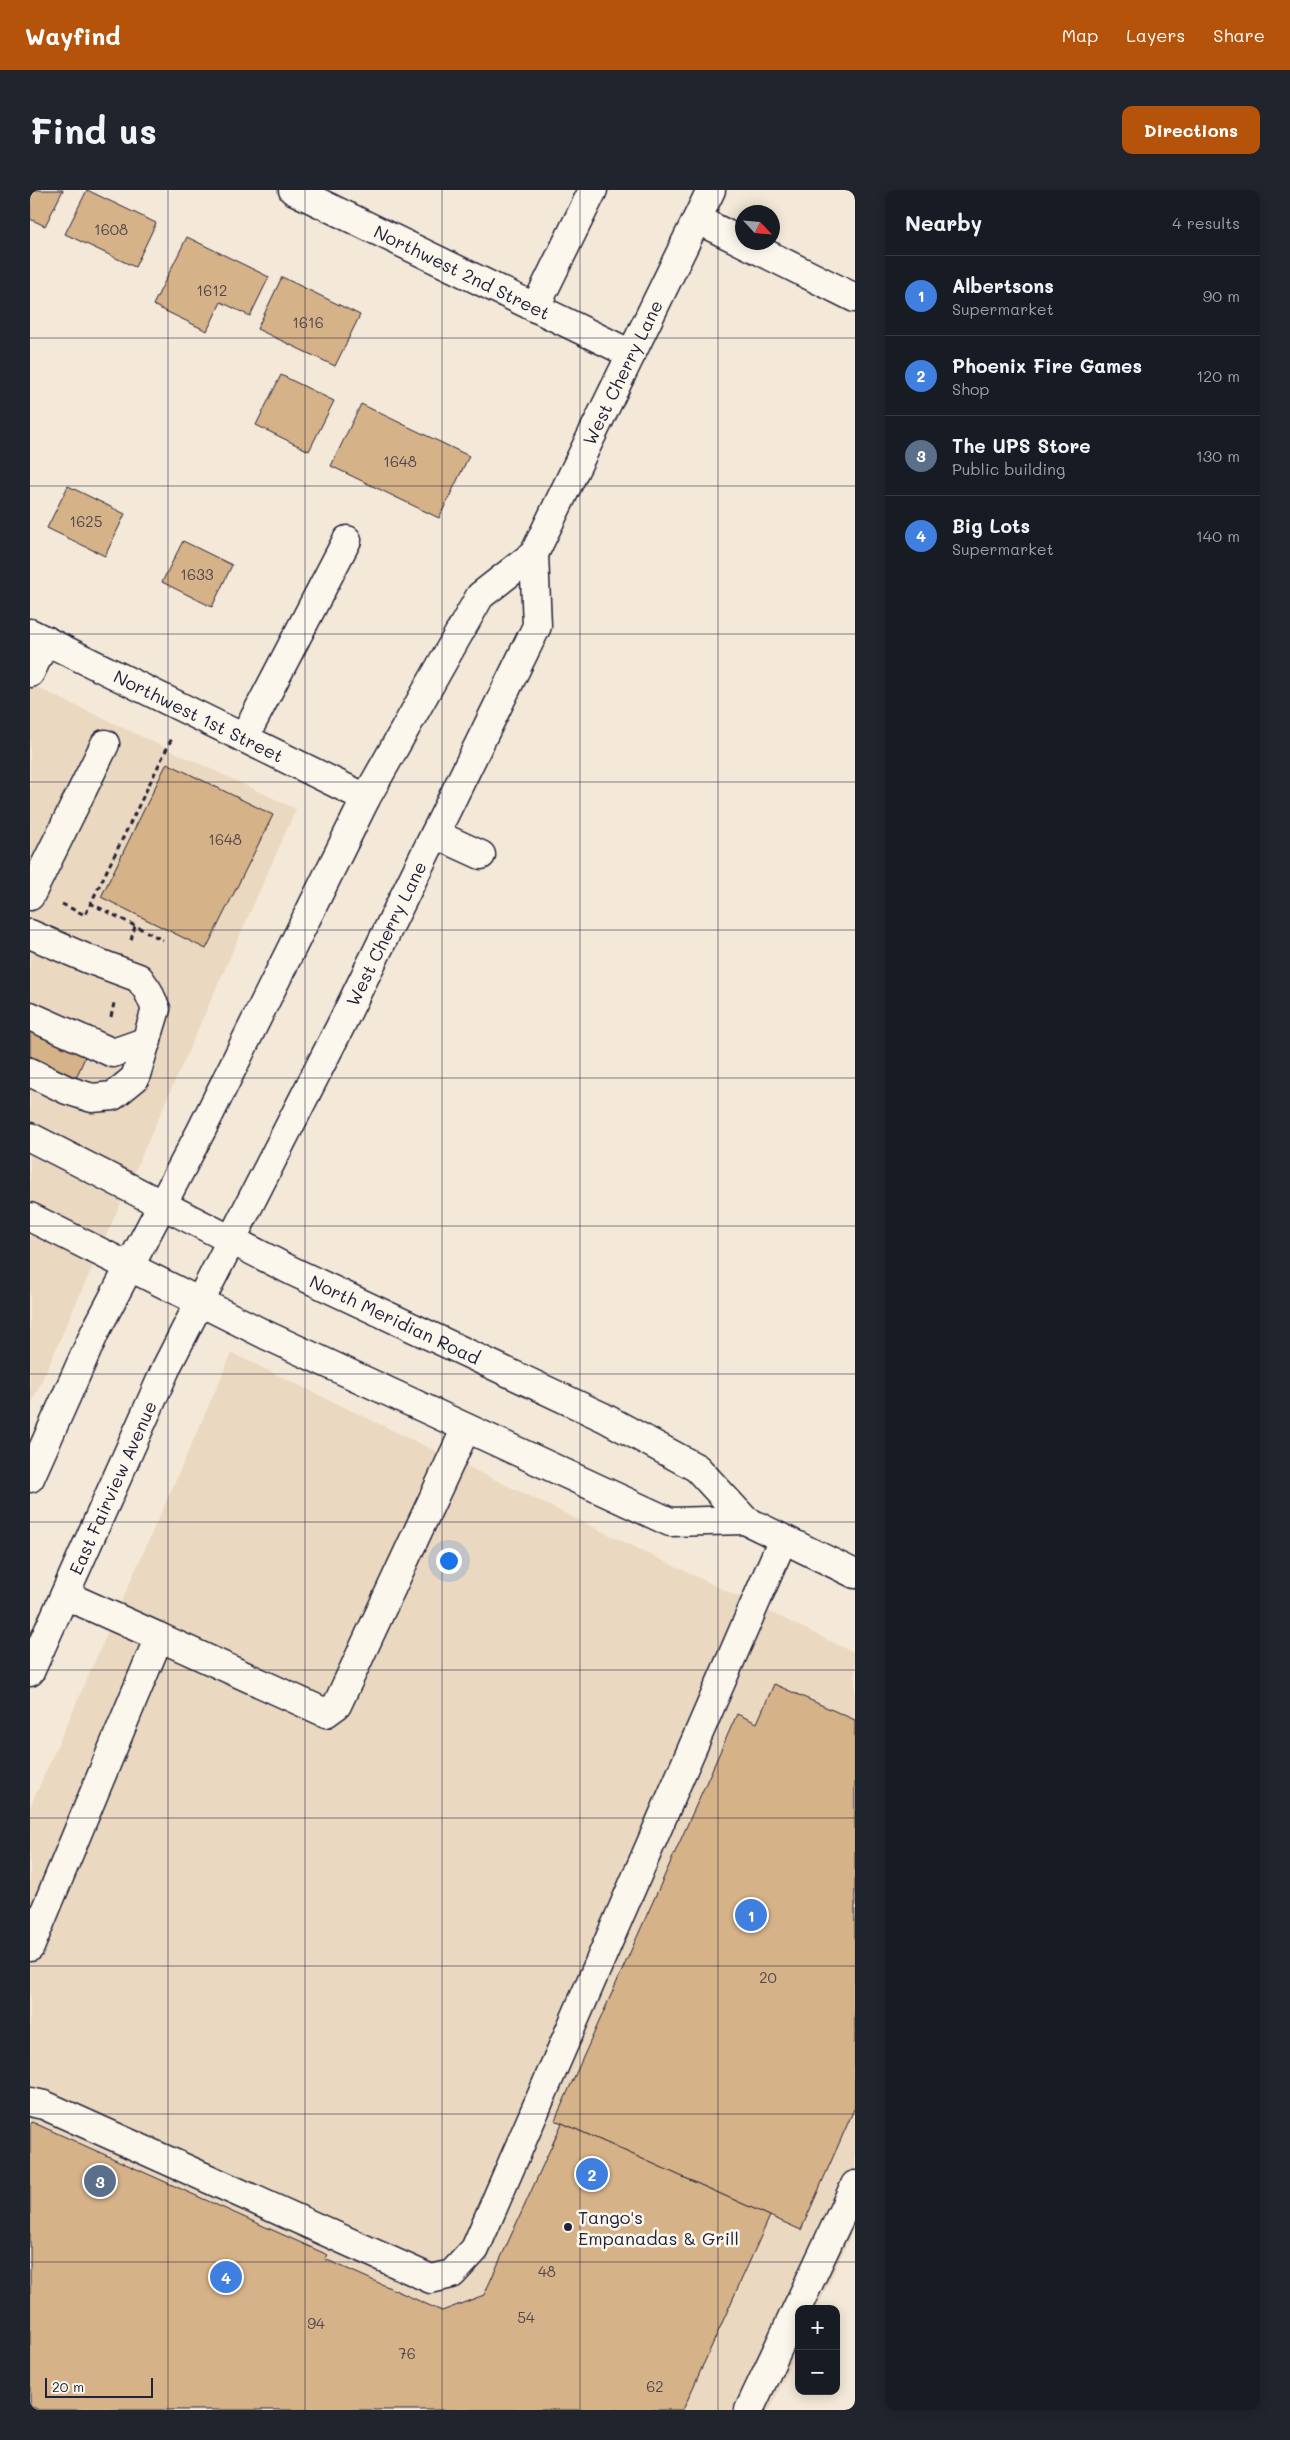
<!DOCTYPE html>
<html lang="en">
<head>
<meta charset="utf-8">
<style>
  body { margin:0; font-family:Mali,sans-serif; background:#20242c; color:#f1f3f6 }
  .controls { position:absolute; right:15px; bottom:15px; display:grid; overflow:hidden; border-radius:10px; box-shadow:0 2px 12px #0003 }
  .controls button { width:45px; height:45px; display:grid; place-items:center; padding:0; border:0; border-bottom:1px solid #363941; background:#171b24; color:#f1f3f6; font:25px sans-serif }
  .compass { position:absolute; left:705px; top:15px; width:45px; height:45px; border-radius:50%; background:#171b24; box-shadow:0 2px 12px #0003; rotate:116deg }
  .scale { position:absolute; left:15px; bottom:12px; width:108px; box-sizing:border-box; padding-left:5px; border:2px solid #22223b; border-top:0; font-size:14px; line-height:18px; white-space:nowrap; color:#22223b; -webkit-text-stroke:4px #fbf7ec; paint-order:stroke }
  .you { position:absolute; left:418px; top:1370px; width:18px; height:18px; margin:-12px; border:4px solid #fff; border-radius:50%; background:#1a73e8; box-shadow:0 0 0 8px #1a73e833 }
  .badge { display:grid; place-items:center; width:32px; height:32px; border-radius:50%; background:#b45309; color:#fff; font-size:16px; font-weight:700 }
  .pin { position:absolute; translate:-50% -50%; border:2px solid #fff; box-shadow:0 1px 5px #0006 }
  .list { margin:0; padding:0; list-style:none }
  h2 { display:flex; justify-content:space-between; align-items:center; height:65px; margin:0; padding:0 20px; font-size:21px }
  h2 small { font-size:16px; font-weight:400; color:#9ea1a6 }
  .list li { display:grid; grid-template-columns:32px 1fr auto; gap:15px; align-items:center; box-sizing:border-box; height:80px; padding:0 20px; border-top:1px solid #363941 }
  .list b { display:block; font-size:19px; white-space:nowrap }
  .list p { margin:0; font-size:16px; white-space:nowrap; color:#9ea1a6 }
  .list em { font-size:16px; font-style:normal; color:#9ea1a6 }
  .map { position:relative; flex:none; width:825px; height:2220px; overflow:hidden; border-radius:10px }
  header { display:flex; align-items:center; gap:30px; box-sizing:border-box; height:70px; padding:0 25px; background:#b45309; color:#fff }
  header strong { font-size:24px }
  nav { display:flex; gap:28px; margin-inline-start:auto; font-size:18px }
  .intro { display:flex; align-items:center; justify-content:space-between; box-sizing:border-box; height:120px; padding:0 30px }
  h1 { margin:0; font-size:35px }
  .button { padding:12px 22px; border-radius:10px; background:#b45309; color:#fff; font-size:18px; font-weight:700 }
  main { display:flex; gap:30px; padding:0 30px }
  aside { flex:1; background:#171b24; border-radius:10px; box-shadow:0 2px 12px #0003 }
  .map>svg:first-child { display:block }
  .built { fill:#ebd8c0 }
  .building { fill:#d6b288; stroke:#22223b }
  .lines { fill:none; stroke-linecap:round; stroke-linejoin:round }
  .minor-casing { stroke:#22223b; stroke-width:31 }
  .major-casing { stroke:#22223b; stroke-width:31 }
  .path { stroke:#22223b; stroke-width:3; stroke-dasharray:5 4; stroke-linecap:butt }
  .minor { stroke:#fbf7ec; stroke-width:28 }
  .major { stroke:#fbf7ec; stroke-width:28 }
  .grid { fill:none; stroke:#22223b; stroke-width:1; stroke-opacity:0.55 }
  .poi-dot { fill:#22223b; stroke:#fbf7ec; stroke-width:2 }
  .labels { text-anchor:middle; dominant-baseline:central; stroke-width:5; stroke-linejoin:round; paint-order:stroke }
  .number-label { font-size:15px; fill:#4f464e }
  .street-label { font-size:18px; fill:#22223b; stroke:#fbf7ec }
  .poi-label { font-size:18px; fill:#22223b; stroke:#fbf7ec; text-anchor:start }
</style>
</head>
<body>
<header>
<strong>Wayfind</strong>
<nav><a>Map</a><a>Layers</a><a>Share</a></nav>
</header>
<div class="intro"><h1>Find us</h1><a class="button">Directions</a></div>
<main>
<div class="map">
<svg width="825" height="2220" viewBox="0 0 825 2220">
  <rect width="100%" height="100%" fill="#f4e9d8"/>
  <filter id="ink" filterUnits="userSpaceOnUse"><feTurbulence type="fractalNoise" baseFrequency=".02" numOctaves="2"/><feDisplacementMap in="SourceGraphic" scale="10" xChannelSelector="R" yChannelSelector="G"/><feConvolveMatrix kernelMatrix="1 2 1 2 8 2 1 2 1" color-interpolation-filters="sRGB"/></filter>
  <g filter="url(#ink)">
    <g class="built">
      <polygon points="0,494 266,619 0,1217"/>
      <polygon points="202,1163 825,1463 825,2036 787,2119 769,2119 769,2158 740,2220 0,2220 0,1617"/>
    </g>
    <g class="building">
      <polygon points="0,0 33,0 15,36 0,29"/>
      <polygon points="57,0 126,33 105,77 35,44"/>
      <polygon points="157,47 239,87 220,126 191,112 177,141 123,115"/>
      <polygon points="252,87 330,125 305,176 227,139"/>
      <polygon points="251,185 304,211 279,261 226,235"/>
      <polygon points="331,214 439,266 409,328 301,276"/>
      <polygon points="38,296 95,324 75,366 17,338"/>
      <polygon points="153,351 202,375 182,417 132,392"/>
      <polygon points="137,573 243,625 176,759 71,707"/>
      <polygon points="0,838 56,865 46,888 0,866"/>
      <polygon points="744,1494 825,1530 825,1917 771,2040 525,1930 707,1524 727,1533"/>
      <polygon points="2,1932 298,2065 295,2069 412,2121 454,2105 532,1933 740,2026 653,2220 9,2220 0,2216 0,1933"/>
    </g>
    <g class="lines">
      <g class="minor-casing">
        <g id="minor">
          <path id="s1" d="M263 0 601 164"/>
          <polyline points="668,30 825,108"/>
          <polyline points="505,118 563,0"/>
          <path id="s2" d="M0 443 336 608"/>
          <polyline points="0,483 16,450"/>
          <polyline points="214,548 317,350"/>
          <polyline points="405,644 451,665"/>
          <polyline points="0,706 75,554"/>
          <polyline points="0,744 58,769 109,788 118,801 126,819 105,888 83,906 62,908 37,900 0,882"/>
          <polyline points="0,826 83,863 117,851"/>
          <polyline points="129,1447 296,1523 307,1515 436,1238"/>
          <polyline points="0,1757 129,1447 35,1405"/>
          <polyline points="0,1912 14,1915 401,2089 422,2084 445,2059 753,1349"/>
          <polyline points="719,2220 825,1995"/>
        </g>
      </g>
      <g class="major-casing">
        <g id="major">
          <path id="s3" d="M0 947 262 1081 573 1227 667 1278 715 1330 825 1384"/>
          <polyline points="0,1027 236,1145 640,1332 715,1330"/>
          <path id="s4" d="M0 1288 65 1142 171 941 336 608 450 406 504 364 681 0"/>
          <path id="s5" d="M0 1482 138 1174 310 837 507 436 504 364"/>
        </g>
      </g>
      <g class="path">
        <polyline points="60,713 133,750"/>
        <polyline points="32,714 55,725 142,548"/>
        <polyline points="101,750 105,736"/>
        <polyline points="81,827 84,813"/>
      </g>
      <use href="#minor" class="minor"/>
      <use href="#major" class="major"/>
    </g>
  </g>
  <path class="grid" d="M138 0V2220M275 0V2220M412 0V2220M550 0V2220M688 0V2220M0 148H825M0 296H825M0 444H825M0 592H825M0 740H825M0 888H825M0 1036H825M0 1184H825M0 1332H825M0 1480H825M0 1628H825M0 1776H825M0 1924H825M0 2072H825"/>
  <circle class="poi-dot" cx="538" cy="2037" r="5"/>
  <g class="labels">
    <g class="number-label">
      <text x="81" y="39">1608</text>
      <text x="182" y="100">1612</text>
      <text x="278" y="132">1616</text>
      <text x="370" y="271">1648</text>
      <text x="56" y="331">1625</text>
      <text x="167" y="384">1633</text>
      <text x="195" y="649">1648</text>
      <text x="738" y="1787">20</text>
      <text x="517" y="2081">48</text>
      <text x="496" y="2127">54</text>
      <text x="286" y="2133">94</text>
      <text x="377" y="2163">76</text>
      <text x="625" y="2196">62</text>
    </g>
    <g class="street-label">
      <text stroke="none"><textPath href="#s1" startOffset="188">Northwest 2nd Street</textPath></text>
      <text stroke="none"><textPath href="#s4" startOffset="1261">West Cherry Lane</textPath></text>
      <text stroke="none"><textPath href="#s2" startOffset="188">Northwest 1st Street</textPath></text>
      <text stroke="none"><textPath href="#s5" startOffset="820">West Cherry Lane</textPath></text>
      <text stroke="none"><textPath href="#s3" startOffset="408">North Meridian Road</textPath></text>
      <text stroke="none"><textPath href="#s5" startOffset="202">East Fairview Avenue</textPath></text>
    </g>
    <g class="poi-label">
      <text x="548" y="2027">Tango's<tspan x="548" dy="21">Empanadas &amp; Grill</tspan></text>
    </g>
  </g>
</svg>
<div class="controls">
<button>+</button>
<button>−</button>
</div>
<svg class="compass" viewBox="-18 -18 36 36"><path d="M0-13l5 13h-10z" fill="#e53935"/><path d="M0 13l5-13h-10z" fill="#9ea1a6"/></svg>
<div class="scale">20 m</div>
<div class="you"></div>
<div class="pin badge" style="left:721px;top:1725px;background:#3f7fe0">1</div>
<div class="pin badge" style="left:562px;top:1984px;background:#3f7fe0">2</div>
<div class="pin badge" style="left:70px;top:1991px;background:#5c6f8a">3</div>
<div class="pin badge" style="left:196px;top:2087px;background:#3f7fe0">4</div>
</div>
<aside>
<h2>Nearby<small>4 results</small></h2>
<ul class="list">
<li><span class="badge" style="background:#3f7fe0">1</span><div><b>Albertsons</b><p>Supermarket</p></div><em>90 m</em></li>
<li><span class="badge" style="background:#3f7fe0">2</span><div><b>Phoenix Fire Games</b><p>Shop</p></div><em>120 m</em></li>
<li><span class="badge" style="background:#5c6f8a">3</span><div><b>The UPS Store</b><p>Public building</p></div><em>130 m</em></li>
<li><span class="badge" style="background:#3f7fe0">4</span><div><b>Big Lots</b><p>Supermarket</p></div><em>140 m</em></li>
</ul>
</aside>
</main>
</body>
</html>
